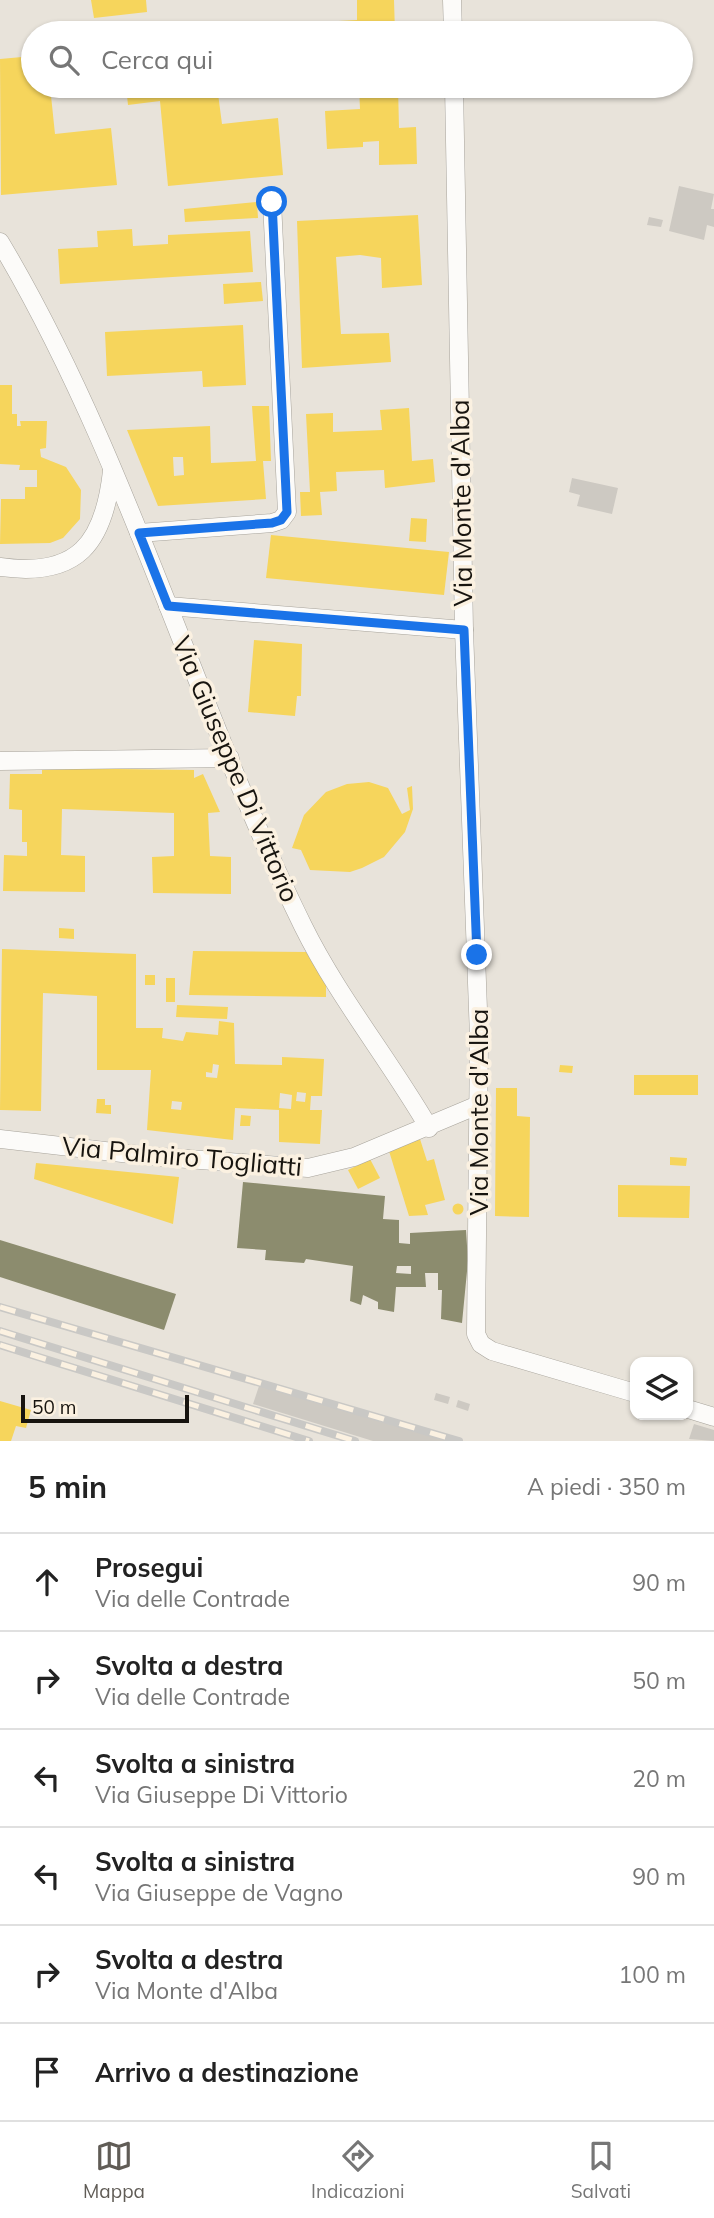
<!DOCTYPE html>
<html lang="it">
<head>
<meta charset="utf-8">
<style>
  body { margin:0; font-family:Mulish,sans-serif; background:#f2f2f2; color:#222 }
  .controls { position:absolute; right:21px; bottom:21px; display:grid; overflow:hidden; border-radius:14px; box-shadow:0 2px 5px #0004 }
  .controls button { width:63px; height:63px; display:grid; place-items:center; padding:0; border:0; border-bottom:2px solid #e0e0e0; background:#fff; color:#222; font:35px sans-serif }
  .scale { position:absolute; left:21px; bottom:18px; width:168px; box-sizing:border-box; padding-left:7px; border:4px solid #17140f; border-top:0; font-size:19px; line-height:24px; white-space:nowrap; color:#17140f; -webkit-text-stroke:5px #fbf1e1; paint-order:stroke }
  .stop { position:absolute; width:21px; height:21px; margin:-16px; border:5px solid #1a73e8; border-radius:50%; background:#fff }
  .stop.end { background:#1a73e8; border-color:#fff; box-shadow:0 2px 7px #0008 }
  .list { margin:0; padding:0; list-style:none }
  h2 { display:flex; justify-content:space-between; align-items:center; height:91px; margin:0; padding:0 28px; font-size:30px }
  h2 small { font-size:23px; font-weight:400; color:#767676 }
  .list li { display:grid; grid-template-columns:46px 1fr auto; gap:21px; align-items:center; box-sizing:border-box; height:98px; padding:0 28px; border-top:2px solid #e0e0e0 }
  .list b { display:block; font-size:26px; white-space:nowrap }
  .list p { margin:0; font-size:23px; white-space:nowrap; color:#767676 }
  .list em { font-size:23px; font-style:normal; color:#767676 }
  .icon { flex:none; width:38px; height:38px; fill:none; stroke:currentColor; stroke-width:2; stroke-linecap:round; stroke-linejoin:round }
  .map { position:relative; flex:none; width:714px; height:1441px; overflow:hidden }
  .search { position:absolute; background:#fff; box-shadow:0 2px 5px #0004; left:21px; right:21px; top:21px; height:77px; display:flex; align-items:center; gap:18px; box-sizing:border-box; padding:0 24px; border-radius:38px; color:#767676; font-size:26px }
  .sheet { height:679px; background:#fff }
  nav { display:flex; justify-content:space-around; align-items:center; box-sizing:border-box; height:98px; border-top:2px solid #e0e0e0; background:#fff; font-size:19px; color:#767676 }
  nav a { display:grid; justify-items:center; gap:4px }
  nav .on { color:#605c56 }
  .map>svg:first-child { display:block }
  .homes { fill:#f6d55c; fill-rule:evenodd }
  .industry { fill:#8c8c6e; fill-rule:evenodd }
  .building { fill:#cdc9c2 }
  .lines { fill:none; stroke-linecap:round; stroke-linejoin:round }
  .minor-casing { stroke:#a7a39b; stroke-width:19 }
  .minor { stroke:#fcfbf9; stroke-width:18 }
  .rail-casing { stroke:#c9c8c5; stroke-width:8 }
  .rail { stroke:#fbf1e1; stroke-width:5; stroke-dasharray:16; stroke-linecap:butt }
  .route { stroke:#1a73e8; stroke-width:9 }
  .labels { text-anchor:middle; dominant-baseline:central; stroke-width:7; stroke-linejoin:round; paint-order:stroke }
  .street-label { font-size:26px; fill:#17140f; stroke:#fbf1e1 }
</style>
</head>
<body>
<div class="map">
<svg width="714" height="1441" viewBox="0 0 714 1441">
  <rect width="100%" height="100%" fill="#e8e3da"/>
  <g class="homes">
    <polygon points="91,0 146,0 147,12 94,18"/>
    <polygon points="357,0 394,0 395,33 320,33 320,22 357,20"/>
    <polygon points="33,56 33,86 50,86 55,134 111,128 117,185 1,195 0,59"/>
    <polygon points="126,86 217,86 222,124 278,118 283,175 168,186 160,101 128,105"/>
    <polygon points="359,86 398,86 399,128 416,127 417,164 379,165 379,141 363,142 363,147 327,149 325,111 360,109"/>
    <polygon points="257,202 258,218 185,222 184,209"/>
    <polygon points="418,215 422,285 382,288 381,258 360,255 336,257 341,334 389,333 391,362 302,368 297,221"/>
    <polygon points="132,229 133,246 168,244 168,235 250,231 253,272 60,284 58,249 98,247 97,231"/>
    <polygon points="261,282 263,301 224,304 223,284"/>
    <polygon points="243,325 246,385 203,387 202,371 107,376 105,332"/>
    <polygon points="0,385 12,385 12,414 17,414 17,426 21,426 20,421 47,421 46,448 40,449 41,457 66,467 81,490 80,519 63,538 50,543 0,544 1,499 25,499 25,487 37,487 37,470 19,470 20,465 0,464"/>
    <path d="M252 406H269L271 461H263L266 499 158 506 127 430 210 426 211 463 256 461ZM173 457H183L184 475 174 476Z"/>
    <polygon points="409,408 412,461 433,459 435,482 385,488 384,470 336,472 337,491 320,492 322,515 301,516 300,492 310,492 306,414 333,413 333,432 382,430 380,410"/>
    <polygon points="411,518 427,519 426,542 409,541"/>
    <polygon points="271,535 449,552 444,595 266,578"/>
    <polygon points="254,640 302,644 301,696 297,696 295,716 248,712"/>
    <polygon points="42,768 194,770 194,778 203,774 220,812 208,813 210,856 231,857 231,894 153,893 152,857 174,856 174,813 62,809 61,855 85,856 85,892 3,891 4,855 27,856 27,842 22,842 22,810 9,809 10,774 42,774"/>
    <polygon points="369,782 388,788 402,814 410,810 407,788 412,786 413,809 405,832 384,857 362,868 350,872 310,870 301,850 292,848 304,815 326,792 347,784"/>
    <polygon points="59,928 74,929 74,939 59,938"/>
    <path d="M2 949 136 954V1028H163L162 1038 183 1041 186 1032 218 1035 219 1021 234 1023 235 1064 282 1065V1057L324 1059 322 1096H311L310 1110H322L320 1144 279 1142V1110L235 1108 233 1140 147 1130 151 1070H97V996L43 993 41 1111 0 1110ZM213 1064 219 1065 217 1078 206 1077V1072L212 1073ZM297 1092 306 1093 305 1102 296 1101ZM280 1093 292 1095 291 1109 279 1108ZM172 1101 182 1102 181 1110 171 1109Z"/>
    <polygon points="193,951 306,952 326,985 326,997 189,995"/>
    <rect x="145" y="975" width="10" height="10"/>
    <rect x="166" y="978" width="9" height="24"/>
    <polygon points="177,1005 228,1007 227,1019 176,1017"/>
    <polygon points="560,1065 573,1066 572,1073 559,1072"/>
    <rect x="634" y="1075" width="64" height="20"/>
    <polygon points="496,1088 517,1088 517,1116 530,1117 529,1217 495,1216"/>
    <polygon points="97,1099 105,1099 105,1105 111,1105 111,1114 96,1113"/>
    <polygon points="241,1115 251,1116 250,1126 240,1126"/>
    <polygon points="420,1139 427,1161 434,1159 445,1200 425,1205 428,1215 409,1216 389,1151"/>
    <polygon points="670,1157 687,1158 686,1166 670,1165"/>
    <polygon points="370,1159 380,1178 358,1189 348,1170"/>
    <polygon points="36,1163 179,1177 173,1224 34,1179"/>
    <polygon points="618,1185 690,1186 689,1218 618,1217"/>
    <circle cx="458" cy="1209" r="5.5"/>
    <polygon points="0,1401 31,1410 26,1428 16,1426 11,1441 0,1441"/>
  </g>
  <g class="industry">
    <path d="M243 1182 385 1196 383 1219 399 1220V1243L410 1244V1233L466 1230 468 1261 462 1323 441 1319 442 1290H438V1273H425L426 1287H396L394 1312 378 1309V1302L363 1295 361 1305 350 1301 353 1266 306 1259 304 1263 265 1260 266 1250 237 1248ZM397 1266H411V1274L396 1273Z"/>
    <polygon points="0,1240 176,1294 164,1330 0,1277"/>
  </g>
  <g class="building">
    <polygon points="679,186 714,194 711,209 714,209 714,227 707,225 704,240 669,231"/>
    <polygon points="649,217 663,220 661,227 647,225"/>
    <polygon points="572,478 618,488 612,514 577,506 580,495 569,492"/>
    <polygon points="260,1383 447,1440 446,1441 373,1441 253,1404"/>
    <polygon points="436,1393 450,1397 448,1404 434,1400"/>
    <polygon points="458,1400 470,1404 468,1411 456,1407"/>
    <polygon points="694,1424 714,1430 714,1441 689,1439"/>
  </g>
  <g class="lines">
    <g class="minor-casing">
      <g id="minor">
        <polyline points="452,0 453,33"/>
        <polyline points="454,86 464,630 479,1037 476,1334 481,1344 492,1351 635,1393"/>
        <path d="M0 242C128 457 193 702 303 926 338 997 389 1059 429 1128"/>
        <polyline points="139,533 272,523 281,520 287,512 272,202"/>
        <path d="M0 567C78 578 104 543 112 471"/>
        <polyline points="168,606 464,630"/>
        <polyline points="0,761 230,758"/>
        <polyline points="0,1139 148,1156 308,1168 354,1157 478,1105"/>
        <polyline points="688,1409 714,1417"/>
      </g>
    </g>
    <use href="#minor" class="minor"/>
    <g class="rail-casing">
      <g id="rail">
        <polyline points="0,1307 459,1441"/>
        <polyline points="0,1331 355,1441"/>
        <polyline points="0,1345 309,1441"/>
      </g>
    </g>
    <use href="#rail" class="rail"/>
  </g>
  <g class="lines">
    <polyline class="route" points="272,202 287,512 281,520 272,523 139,533 168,606 464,630 477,955"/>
  </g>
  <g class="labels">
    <g class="street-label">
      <text transform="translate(461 503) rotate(-91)">Via Monte d'Alba</text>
      <text transform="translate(236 769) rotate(67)">Via Giuseppe Di Vittorio</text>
      <text transform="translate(478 1112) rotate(-90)">Via Monte d'Alba</text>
      <text transform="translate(182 1156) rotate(5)">Via Palmiro Togliatti</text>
    </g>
  </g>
</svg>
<div class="controls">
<button><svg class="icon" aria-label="layers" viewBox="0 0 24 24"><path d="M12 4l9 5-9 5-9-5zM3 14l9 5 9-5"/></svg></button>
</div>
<div class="scale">50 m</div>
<div class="stop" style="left:272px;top:202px"></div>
<div class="stop end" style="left:477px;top:955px"></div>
<div class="search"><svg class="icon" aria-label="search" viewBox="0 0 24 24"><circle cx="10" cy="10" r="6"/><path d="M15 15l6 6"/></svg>Cerca qui</div>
</div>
<section class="sheet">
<h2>5 min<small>A piedi · 350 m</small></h2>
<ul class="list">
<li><svg class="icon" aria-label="ahead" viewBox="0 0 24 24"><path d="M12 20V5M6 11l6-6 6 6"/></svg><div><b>Prosegui</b><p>Via delle Contrade</p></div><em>90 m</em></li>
<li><svg class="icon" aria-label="right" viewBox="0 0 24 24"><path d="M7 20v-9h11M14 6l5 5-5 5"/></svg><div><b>Svolta a destra</b><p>Via delle Contrade</p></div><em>50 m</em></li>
<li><svg class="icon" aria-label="left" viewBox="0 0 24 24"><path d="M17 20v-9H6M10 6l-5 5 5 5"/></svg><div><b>Svolta a sinistra</b><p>Via Giuseppe Di Vittorio</p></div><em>20 m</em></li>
<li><svg class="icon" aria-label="left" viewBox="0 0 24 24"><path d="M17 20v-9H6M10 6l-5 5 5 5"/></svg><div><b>Svolta a sinistra</b><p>Via Giuseppe de Vagno</p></div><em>90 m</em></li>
<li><svg class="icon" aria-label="right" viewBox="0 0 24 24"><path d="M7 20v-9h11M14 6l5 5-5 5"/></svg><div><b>Svolta a destra</b><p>Via Monte d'Alba</p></div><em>100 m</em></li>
<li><svg class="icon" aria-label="arrive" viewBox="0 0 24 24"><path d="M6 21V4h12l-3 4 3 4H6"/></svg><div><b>Arrivo a destinazione</b></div></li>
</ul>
</section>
<nav>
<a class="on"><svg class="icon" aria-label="map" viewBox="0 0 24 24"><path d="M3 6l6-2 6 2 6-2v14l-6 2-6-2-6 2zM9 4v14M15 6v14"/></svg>Mappa</a>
<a><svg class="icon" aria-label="directions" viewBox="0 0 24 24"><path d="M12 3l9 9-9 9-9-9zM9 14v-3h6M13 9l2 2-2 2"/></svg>Indicazioni</a>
<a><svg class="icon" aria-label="saved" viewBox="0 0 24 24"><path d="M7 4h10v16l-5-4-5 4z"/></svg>Salvati</a>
</nav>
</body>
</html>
